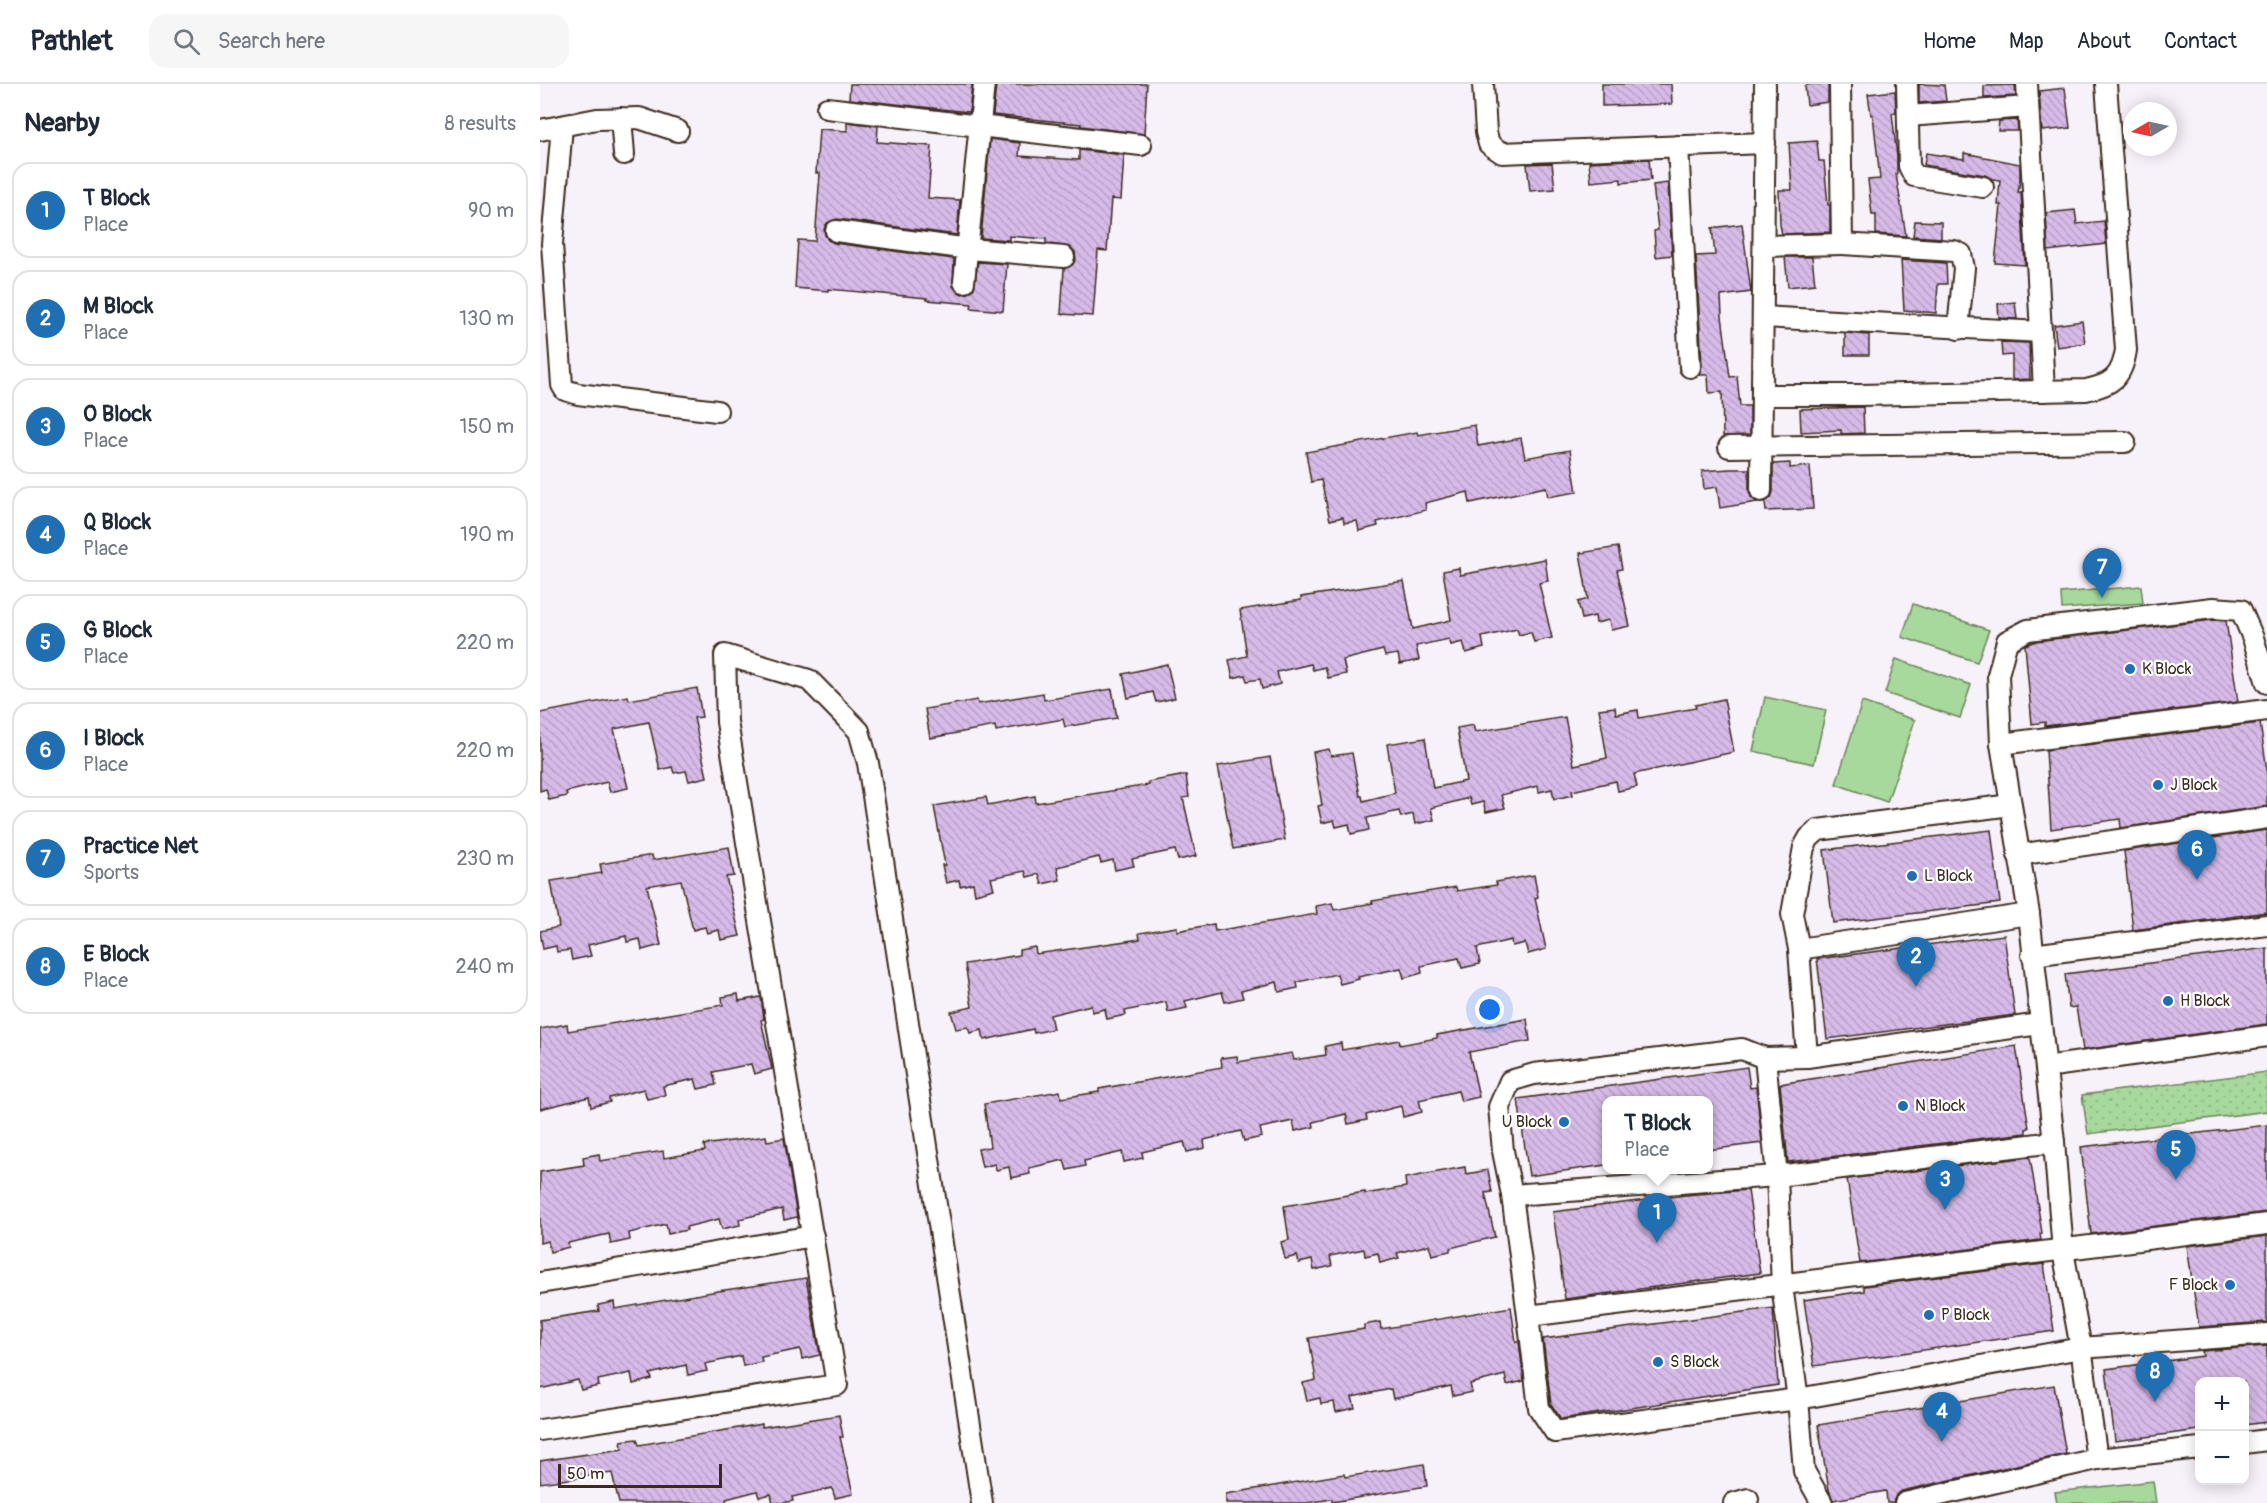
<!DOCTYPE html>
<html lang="en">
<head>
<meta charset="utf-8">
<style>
  body { margin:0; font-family:Pangolin,sans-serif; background:#f6f6f7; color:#1f2937 }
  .controls { position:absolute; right:18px; bottom:18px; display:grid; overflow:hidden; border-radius:12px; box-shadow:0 3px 15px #0003 }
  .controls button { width:54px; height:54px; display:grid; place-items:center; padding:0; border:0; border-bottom:2px solid #e0e1e3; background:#fff; color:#1f2937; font:30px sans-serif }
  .compass { position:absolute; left:1583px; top:18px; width:54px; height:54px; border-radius:50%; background:#fff; box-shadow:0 3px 15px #0003; rotate:261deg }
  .scale { position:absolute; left:18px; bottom:15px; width:164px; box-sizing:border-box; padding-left:6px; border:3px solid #3b2a1e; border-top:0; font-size:16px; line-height:21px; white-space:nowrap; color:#3b2a1e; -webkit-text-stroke:4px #fff; paint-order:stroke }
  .you { position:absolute; left:950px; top:926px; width:21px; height:21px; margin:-15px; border:4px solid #fff; border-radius:50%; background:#1a73e8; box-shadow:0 0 0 9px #1a73e833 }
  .badge { display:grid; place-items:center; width:39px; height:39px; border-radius:50%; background:#1f6fb2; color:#fff; font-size:20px; font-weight:700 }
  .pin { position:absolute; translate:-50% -50px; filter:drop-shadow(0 2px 3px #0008) }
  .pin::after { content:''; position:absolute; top:32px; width:21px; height:18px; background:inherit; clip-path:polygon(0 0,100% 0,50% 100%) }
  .popup { position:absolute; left:1062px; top:1012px; width:111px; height:78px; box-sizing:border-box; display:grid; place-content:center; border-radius:12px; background:#fff; filter:drop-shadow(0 2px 4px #0005); font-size:20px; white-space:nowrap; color:#747a83 }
  .popup b { font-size:22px; color:#1f2937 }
  .popup::after { content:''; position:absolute; left:50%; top:100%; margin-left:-12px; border:12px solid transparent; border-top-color:#fff }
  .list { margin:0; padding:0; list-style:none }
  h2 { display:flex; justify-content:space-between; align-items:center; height:78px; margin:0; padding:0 24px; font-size:26px }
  h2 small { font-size:20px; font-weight:400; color:#747a83 }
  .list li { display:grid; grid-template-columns:39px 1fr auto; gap:18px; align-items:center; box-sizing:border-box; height:96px; margin:0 12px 12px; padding:0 12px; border:2px solid #e0e1e3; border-radius:18px }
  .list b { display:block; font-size:22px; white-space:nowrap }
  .list p { margin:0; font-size:20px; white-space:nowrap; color:#747a83 }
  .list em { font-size:20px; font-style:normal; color:#747a83 }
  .icon { flex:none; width:33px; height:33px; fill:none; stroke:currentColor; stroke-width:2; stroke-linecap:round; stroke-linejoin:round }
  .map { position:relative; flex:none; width:1727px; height:1419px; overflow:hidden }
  header { display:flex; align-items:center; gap:36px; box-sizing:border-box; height:84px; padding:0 30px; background:#fff; border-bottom:2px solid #e0e1e3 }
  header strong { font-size:28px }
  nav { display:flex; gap:33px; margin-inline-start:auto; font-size:21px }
  .search { width:420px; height:54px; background:#f6f6f7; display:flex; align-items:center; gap:15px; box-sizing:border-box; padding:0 21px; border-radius:18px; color:#747a83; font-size:22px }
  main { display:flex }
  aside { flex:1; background:#fff }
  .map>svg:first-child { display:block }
  .grass { fill:url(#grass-dots); stroke:#70825c; stroke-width:1.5 }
  .pitch { fill:#a6d99b; stroke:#70825c; stroke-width:1.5 }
  .building { fill:url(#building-back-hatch); stroke:#3b2a1e; stroke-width:1.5 }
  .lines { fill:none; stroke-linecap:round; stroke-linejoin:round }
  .street-casing { stroke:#3b2a1e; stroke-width:24 }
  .street { stroke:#fff; stroke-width:20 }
  .poi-dot { fill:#1f6fb2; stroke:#fff; stroke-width:2 }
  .labels { text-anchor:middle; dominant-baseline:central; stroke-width:4.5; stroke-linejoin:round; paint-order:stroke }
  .poi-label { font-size:16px; fill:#3b2a1e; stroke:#fff; text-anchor:start }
</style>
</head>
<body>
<header>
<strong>Pathlet</strong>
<div class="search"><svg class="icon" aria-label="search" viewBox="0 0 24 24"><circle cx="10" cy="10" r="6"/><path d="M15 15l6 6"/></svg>Search here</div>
<nav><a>Home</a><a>Map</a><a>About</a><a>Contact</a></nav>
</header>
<main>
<aside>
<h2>Nearby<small>8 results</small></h2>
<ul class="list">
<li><span class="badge">1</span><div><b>T Block</b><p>Place</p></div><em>90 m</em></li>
<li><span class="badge">2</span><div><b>M Block</b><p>Place</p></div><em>130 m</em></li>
<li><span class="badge">3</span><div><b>O Block</b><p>Place</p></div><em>150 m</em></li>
<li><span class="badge">4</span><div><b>Q Block</b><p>Place</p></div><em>190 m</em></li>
<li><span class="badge">5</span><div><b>G Block</b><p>Place</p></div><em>220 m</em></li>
<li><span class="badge">6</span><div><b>I Block</b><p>Place</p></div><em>220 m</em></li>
<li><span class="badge">7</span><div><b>Practice Net</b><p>Sports</p></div><em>230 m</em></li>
<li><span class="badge">8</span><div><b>E Block</b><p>Place</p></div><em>240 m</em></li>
</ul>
</aside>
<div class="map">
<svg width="1727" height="1419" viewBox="0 0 1727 1419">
  <defs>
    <pattern id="grass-dots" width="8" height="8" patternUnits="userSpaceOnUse" patternTransform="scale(1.5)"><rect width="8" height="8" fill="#a6d99b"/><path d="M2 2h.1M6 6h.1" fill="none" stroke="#90ba85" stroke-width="1.8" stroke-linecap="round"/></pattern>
    <pattern id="building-back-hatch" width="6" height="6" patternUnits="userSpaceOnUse" patternTransform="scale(1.5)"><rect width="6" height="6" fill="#d6bae8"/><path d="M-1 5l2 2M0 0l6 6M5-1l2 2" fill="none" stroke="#b9a0c7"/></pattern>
  </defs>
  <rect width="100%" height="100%" fill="#f7f1fa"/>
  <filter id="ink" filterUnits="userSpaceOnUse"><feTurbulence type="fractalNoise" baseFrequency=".0167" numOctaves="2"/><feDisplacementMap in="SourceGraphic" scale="12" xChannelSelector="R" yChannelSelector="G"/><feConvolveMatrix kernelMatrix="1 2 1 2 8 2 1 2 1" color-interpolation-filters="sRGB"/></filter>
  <g filter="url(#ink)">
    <polygon class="grass" points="1727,988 1727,1027 1548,1050 1542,1011"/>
    <g class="pitch">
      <polygon points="1601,502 1603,519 1522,525 1521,509"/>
      <polygon points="1373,520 1449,546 1437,578 1362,553"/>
      <polygon points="1356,575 1431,601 1420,634 1345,609"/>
      <polygon points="1225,613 1286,626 1274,680 1213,667"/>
      <polygon points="1322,618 1375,636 1347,718 1296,700"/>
      <polygon points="1613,1397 1616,1419 1517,1419 1515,1408"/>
    </g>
    <g class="building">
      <polygon points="310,0 432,0 429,28 309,15"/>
      <polygon points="456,0 607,0 604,50 541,42 541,40 453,31"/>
      <polygon points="1062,0 1131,0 1132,20 1062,22"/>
      <polygon points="1270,0 1288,0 1288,18 1267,21 1265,2"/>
      <polygon points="1379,0 1404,1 1406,17 1379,19"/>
      <polygon points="1475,1 1476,12 1444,14 1444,2"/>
      <polygon points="1525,4 1530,44 1502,47 1499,7"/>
      <polygon points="1355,7 1356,28 1352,29 1357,73 1357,89 1356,90 1366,152 1336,150 1336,131 1332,131 1328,96 1340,95 1333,31 1331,31 1328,10"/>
      <polygon points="1477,36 1478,47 1458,47 1459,37"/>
      <polygon points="307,38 338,42 337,58 392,62 388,114 420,116 417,151 297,135 287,139 284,145 285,151 288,156 294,159 414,175 413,202 417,207 422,210 428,209 434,204 438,178 467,180 463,227 431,224 432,220 387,216 387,214 288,205 288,207 255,204 258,156 275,157 280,89 276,89 279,45 307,47"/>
      <polygon points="450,55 480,59 479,72 539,76 539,66 584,71 581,116 571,115 567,167 558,166 553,232 521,230 524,185 533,180 536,175 535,168 531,164 506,159 506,155 469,152 469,156 441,154"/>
      <polygon points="1277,57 1279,77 1284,77 1288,121 1290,121 1290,148 1242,150 1240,141 1239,106 1252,106 1249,59"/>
      <polygon points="1386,69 1424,75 1424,69 1480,80 1480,97 1478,108 1481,108 1485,181 1455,179 1461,121 1458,121 1460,96 1452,95 1445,91 1384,81"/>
      <polygon points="1109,75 1111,96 1081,99 1081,95 1051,98 1049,78"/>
      <polygon points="1012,79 1015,105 990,107 987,80"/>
      <polygon points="1128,99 1132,171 1116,173 1114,147 1118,146 1113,101"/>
      <polygon points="1535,126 1537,140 1564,137 1566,160 1508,167 1506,129"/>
      <polygon points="1375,137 1401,138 1401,154 1373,152"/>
      <polygon points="1202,140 1211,208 1181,212 1182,232 1190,293 1197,292 1200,322 1210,322 1210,351 1183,352 1182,308 1169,309 1168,291 1159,291 1162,282 1156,172 1175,171 1172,144"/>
      <polygon points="1245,173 1272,173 1275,200 1248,203"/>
      <polygon points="1361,176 1406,179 1407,200 1398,200 1396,229 1364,226"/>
      <polygon points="1475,218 1477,235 1459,234 1458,220"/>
      <polygon points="1542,237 1545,259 1517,263 1514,241"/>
      <polygon points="1305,249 1329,251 1329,271 1305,271"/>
      <polygon points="1461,258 1489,259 1490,295 1472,296 1472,271 1462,272"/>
      <polygon points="1323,323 1324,349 1301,350 1301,346 1261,348 1260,325"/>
      <polygon points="935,341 938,362 981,354 985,374 1030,366 1037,408 1008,413 1006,403 930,419 928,408 885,419 886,426 837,438 838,442 819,447 817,437 804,439 803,433 790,436 781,396 771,398 766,368 877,348 878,351"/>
      <polygon points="1250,379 1250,384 1270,382 1273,425 1226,427 1225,418 1231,414 1233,408 1233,380"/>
      <polygon points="1190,385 1209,385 1209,407 1211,413 1217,418 1180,424 1177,403 1164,405 1162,387"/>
      <polygon points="1078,463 1082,485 1077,486 1090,542 1071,546 1069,536 1056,539 1055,532 1042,535 1038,518 1048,515 1040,469"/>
      <polygon points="1005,475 1008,497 999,499 1012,554 994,558 991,548 979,551 977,545 942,553 944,564 926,569 923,558 911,561 909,555 876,562 879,576 860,580 858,570 845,572 843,566 803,576 806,590 788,594 785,583 773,586 771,580 737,588 740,600 722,605 720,595 707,597 705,591 693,594 689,576 707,572 700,526 761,516 761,513 864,497 873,545 911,536 903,487 919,484 920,491"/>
      <polygon points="1673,536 1686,537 1698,618 1505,642 1505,638 1492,640 1485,561 1496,557"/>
      <polygon points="627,580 635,614 616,618 613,608 588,614 583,590"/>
      <polygon points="157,604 162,633 154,634 167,693 149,697 146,687 134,689 132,683 120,686 109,638 74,645 88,704 70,708 67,698 26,708 27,712 9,716 6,705 0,707 0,629 88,612 89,616"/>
      <polygon points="572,605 577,634 525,643 523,635 456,647 455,642 390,654 385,625 437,616 438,620 503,609 504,616"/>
      <polygon points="1184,615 1194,668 1094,690 1097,703 1078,707 1076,697 1032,707 1033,711 1014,715 1012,705 999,708 998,702 961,711 965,724 946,728 943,718 931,721 929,714 891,724 894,736 875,740 873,730 861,733 859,727 827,734 829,746 811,750 809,740 796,743 794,736 782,739 778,722 782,721 773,668 789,665 791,672 812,669 820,712 822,712 823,717 855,709 847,660 885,654 893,704 926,697 917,644 933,641 935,648 1025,633 1034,681 1067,674 1059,625 1075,623 1076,630 1098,626 1099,634 1156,624 1155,621"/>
      <polygon points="1720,639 1727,686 1727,722 1581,744 1580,735 1511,745 1506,666"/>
      <polygon points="730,673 745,756 693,765 678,682"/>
      <polygon points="646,691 649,713 643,714 656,772 638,776 635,766 592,775 594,782 575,786 573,776 561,779 559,773 517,783 520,796 502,800 499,790 487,793 485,787 451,794 454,805 435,810 433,799 420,802 419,796 406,799 402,781 405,781 394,722 446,713 448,721 495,712 496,719 609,701 608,698"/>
      <polygon points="1451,746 1460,819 1293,839 1284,766"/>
      <polygon points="1727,746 1727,828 1593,846 1584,767"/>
      <polygon points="189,763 194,792 186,793 200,852 181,856 179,846 167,849 165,843 153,846 141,796 107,802 121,861 102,866 100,855 87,858 86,852 48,861 51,872 32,876 30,866 17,868 16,862 3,865 0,847 19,843 11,797 62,789 60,780 112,771 113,776"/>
      <polygon points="994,791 998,813 995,814 1006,865 988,870 985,859 972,862 971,856 937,864 940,880 922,884 919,874 881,882 882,889 864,894 861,884 818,893 819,895 800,900 797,890 757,898 758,904 739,908 737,898 701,907 703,914 685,918 682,908 645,917 647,924 628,928 626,918 585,927 586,931 567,935 565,925 552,928 551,921 510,931 513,945 494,949 493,945 444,956 442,946 430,949 428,943 416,945 411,928 432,923 425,880 479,871 479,866 495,863 496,870 600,855 599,849 637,843 637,847 674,840 675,847 777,830 776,822 792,819 794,826 833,819 832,817 916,803 917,807 957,801 956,798"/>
      <polygon points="1464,851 1475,931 1287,955 1277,875"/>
      <polygon points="1727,864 1727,940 1543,966 1536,923 1529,924 1525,890"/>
      <polygon points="198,910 199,917 221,913 224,935 221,936 232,985 214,990 211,980 173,988 176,1001 158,1005 155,995 123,1002 125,1011 107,1015 104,1005 69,1014 70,1018 51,1023 49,1013 0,1025 0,945 27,940 28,947 183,921 182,913"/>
      <polygon points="987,935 990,957 929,968 939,1013 921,1017 918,1007 879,1016 882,1028 863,1033 861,1022 826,1031 827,1036 808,1040 806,1030 773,1038 774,1043 755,1047 753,1037 720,1044 722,1053 704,1057 701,1047 664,1056 665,1064 647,1068 644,1058 602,1068 603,1074 584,1078 582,1068 544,1077 545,1082 527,1086 524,1076 489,1084 490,1090 471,1094 469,1083 456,1086 455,1080 442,1083 438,1065 450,1063 444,1020 520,1007 521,1014 559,1008 559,1005 682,983 681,974 697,972 698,978 752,969 754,976 786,971 785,962 801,959 802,966 859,956 860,961 897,954 897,951"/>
      <polygon points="1476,962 1489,1044 1486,1045 1486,1049 1248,1078 1240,1000"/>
      <polygon points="1207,983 1210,1004 1216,1003 1222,1059 1168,1066 1168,1017 1066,1017 1066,1081 989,1092 978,1015"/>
      <polygon points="1727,1041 1727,1128 1551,1150 1541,1063"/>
      <polygon points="226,1052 227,1057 244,1054 257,1133 244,1136 242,1125 199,1135 200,1141 182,1145 179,1135 146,1143 147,1146 128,1150 126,1140 89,1149 90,1156 71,1160 69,1150 28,1159 29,1163 10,1168 8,1157 0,1159 0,1088 44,1081 43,1073 59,1070 60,1077 123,1067 124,1074 165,1067 164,1061"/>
      <polygon points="1490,1073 1502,1149 1500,1150 1501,1156 1320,1179 1307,1095"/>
      <polygon points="925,1083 926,1090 948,1086 952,1108 945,1109 955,1153 910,1164 910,1167 892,1171 889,1161 857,1169 859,1174 840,1179 838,1169 825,1172 824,1165 790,1172 792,1182 774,1186 772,1176 759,1179 757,1172 745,1175 741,1158 749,1156 744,1122 825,1108 825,1110 866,1103 865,1094"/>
      <polygon points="1208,1106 1220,1189 1025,1215 1013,1128 1145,1111"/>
      <polygon points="1727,1152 1727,1238 1659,1243 1647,1162"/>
      <polygon points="1504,1180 1514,1247 1274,1282 1264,1216 1324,1207 1324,1202"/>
      <polygon points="266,1194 280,1271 262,1275 260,1265 221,1273 222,1278 203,1282 201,1272 165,1280 167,1287 148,1291 146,1281 110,1290 112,1295 93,1300 91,1289 58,1296 59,1302 41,1306 38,1296 0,1305 0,1236 59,1227 58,1221 74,1218 75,1225 178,1207"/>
      <polygon points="971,1223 976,1258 979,1258 984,1297 967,1301 965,1291 930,1300 932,1308 913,1312 911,1302 853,1315 851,1305 812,1313 815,1324 796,1328 794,1318 781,1320 780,1314 767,1317 763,1299 776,1296 769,1254 824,1245 824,1241 840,1238 841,1245"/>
      <polygon points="1233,1224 1238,1301 1021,1335 1011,1320 1003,1255"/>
      <polygon points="1727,1262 1727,1338 1704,1341 1704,1298 1659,1298 1659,1346 1575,1357 1566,1285 1663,1272 1662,1267"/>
      <polygon points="1514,1301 1526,1370 1362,1407 1356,1411 1353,1419 1347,1419 1346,1407 1293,1416 1289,1406 1278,1341"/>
      <polygon points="299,1331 303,1353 300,1353 313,1410 295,1414 292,1404 252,1413 253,1417 242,1419 233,1419 231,1410 219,1413 217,1407 186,1415 187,1419 79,1419 72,1389 0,1399 0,1377 82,1365 81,1357 97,1355 99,1361 222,1340 222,1343"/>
      <polygon points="884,1380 887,1402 792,1418 792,1415 767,1419 686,1419 686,1410 804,1390 805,1393"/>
    </g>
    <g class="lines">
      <g class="street-casing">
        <g id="street">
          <polyline points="943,0 946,48 949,60 962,69 1225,59"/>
          <polyline points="1300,0 1302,160 1414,167 1421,170 1424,184 1418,245"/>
          <polyline points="1367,0 1369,82 1374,92 1443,103"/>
          <polyline points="287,24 601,61"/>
          <polyline points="1368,32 1488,23"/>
          <polyline points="81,34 84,70"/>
          <polyline points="22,42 12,160 22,301 25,306 38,310 177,327"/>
          <polyline points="0,46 57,35 99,34 138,47"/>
          <polyline points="1138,62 1150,283"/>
          <polyline points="296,147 429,165 524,173"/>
          <polyline points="1224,162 1302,160"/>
          <polyline points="424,198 444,0"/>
          <polyline points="1223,233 1501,248 1487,0"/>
          <polyline points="1501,248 1504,307"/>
          <path d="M1223 311H1320L1546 306C1572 301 1582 293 1586 266L1566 0"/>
          <polyline points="1189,363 1585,358"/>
          <polyline points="1221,407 1225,0"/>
          <polyline points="1461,660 1727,626"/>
          <polyline points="1478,771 1727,734"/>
          <polyline points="1259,865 1489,830"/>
          <polyline points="1492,871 1727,841"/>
          <polyline points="1267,973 1259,865 1252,830 1264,763 1269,754 1278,746 1471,721"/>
          <polyline points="1225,974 1267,973 1500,940"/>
          <polyline points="1506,983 1727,952"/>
          <polyline points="972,1111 1237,1092 1514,1058"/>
          <polyline points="0,1199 273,1152"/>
          <polyline points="988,1232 999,1324 1015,1348 1258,1315 1541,1264 1727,1250"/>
          <polyline points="0,1346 297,1301 187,638 185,571 269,596 319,647 328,679 442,1419"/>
          <polyline points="1704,1359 1727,1356"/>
          <polyline points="1557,1375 1541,1264 1523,1167 1514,1058 1489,830 1461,660 1458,591 1467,557 1488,546 1673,524 1701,526 1713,554 1727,599"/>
          <polyline points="1194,1419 1208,1415"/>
          <polyline points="1282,1419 1264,1387 1258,1315 1242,1202 1237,1092 1225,974 1202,965 994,990 970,997 959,1023 963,1067 972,1111 988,1232 1727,1140"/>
          <polyline points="1365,1419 1557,1375 1660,1364"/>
        </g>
      </g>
      <use href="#street" class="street"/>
    </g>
  </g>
  <g class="poi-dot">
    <circle cx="1590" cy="585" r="6"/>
    <circle cx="1618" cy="701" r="6"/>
    <circle cx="1372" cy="792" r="6"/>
    <circle cx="1628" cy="917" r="6"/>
    <circle cx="1363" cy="1022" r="6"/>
    <circle cx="1024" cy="1038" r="6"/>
    <circle cx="1690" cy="1201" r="6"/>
    <circle cx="1389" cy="1231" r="6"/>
    <circle cx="1118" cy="1278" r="6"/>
  </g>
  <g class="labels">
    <g class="poi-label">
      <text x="1602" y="585">K Block</text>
      <text x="1630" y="701">J Block</text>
      <text x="1384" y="792">L Block</text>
      <text x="1640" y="917">H Block</text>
      <text x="1375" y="1022">N Block</text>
      <text x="1012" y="1038" text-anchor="end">U Block</text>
      <text x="1678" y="1201" text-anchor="end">F Block</text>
      <text x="1401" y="1231">P Block</text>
      <text x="1130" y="1278">S Block</text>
    </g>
  </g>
</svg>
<div class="controls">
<button>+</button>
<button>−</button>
</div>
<svg class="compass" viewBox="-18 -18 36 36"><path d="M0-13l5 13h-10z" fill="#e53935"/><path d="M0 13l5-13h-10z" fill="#747a83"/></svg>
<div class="scale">50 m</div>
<div class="you"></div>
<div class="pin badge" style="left:1117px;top:1159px">1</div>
<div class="popup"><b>T Block</b>Place</div>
<div class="pin badge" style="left:1376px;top:903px">2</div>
<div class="pin badge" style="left:1405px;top:1126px">3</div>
<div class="pin badge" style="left:1402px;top:1358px">4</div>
<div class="pin badge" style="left:1636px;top:1096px">5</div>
<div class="pin badge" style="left:1657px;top:796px">6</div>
<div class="pin badge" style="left:1562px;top:514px">7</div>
<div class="pin badge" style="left:1615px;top:1318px">8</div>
</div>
</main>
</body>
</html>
